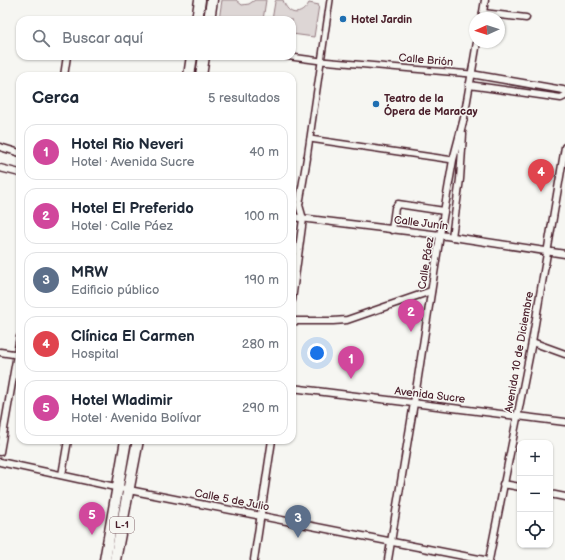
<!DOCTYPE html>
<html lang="es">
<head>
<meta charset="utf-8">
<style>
  body { margin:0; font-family:"Balsamiq Sans",sans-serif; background:#f6f6f7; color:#1f2937 }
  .controls { position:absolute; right:12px; bottom:12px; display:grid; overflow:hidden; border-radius:8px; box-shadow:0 1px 3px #0004 }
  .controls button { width:36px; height:36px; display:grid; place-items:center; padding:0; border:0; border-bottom:1px solid #e0e1e3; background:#fff; color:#1f2937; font:20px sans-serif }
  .compass { position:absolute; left:469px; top:12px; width:36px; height:36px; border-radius:50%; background:#fff; box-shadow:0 1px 3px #0004; rotate:267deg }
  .you { position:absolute; left:317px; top:353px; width:14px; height:14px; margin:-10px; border:3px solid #fff; border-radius:50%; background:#1a73e8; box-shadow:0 0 0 6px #1a73e833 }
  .badge { display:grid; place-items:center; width:26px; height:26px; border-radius:50%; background:#0b8043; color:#fff; font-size:13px; font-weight:700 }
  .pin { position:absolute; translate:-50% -33px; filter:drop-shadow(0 1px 2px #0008) }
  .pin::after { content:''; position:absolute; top:21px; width:14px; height:12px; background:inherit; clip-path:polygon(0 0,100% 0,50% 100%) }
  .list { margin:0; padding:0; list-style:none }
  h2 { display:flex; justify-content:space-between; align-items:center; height:52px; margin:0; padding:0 16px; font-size:17px }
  h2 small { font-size:13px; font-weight:400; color:#747a83 }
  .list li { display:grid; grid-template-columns:26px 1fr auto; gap:12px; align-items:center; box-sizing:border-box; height:56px; margin:0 8px 8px; padding:0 8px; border:1px solid #e0e1e3; border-radius:12px }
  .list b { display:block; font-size:15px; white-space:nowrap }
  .list p { margin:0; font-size:13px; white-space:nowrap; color:#747a83 }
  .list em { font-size:13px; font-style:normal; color:#747a83 }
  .icon { flex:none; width:22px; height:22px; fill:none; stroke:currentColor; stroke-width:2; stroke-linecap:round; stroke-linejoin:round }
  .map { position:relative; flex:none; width:565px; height:560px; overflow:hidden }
  .search { position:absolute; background:#fff; box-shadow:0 1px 3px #0004; left:16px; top:16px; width:280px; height:44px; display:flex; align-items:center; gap:10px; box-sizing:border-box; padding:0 14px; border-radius:12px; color:#747a83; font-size:15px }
  .panel { position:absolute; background:#fff; box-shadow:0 1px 3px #0004; left:16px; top:72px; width:280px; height:372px; border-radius:12px }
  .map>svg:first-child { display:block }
  .green { fill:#ddd6d5; stroke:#947a80 }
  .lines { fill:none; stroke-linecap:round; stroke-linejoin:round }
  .pedestrian-casing { stroke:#4a1f2b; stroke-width:8 }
  .minor-casing { stroke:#4a1f2b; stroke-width:9 }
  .primary-casing { stroke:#4a1f2b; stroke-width:13 }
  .pedestrian { stroke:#f6f6f2; stroke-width:5 }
  .minor { stroke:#f6f6f2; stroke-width:6 }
  .primary { stroke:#f6f6f2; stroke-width:10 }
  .poi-dot { fill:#1f6fb2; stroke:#f6f6f2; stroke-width:1.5 }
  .labels { text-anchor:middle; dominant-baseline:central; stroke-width:3; stroke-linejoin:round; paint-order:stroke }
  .shield { fill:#f6f6f2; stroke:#7e6067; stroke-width:1 }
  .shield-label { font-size:10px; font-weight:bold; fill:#4a1f2b }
  .poi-label { font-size:11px; font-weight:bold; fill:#4a1f2b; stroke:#f6f6f2; text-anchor:start }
  .street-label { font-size:11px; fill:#4a1f2b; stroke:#f6f6f2 }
</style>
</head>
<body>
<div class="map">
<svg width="565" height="560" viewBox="0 0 565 560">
  <rect width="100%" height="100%" fill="#f6f6f2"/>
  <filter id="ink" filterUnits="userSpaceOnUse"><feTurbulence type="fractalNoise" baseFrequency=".025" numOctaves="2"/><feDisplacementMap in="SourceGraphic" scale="8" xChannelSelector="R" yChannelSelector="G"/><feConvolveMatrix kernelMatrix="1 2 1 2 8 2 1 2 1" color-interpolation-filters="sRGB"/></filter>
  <g filter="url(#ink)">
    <g class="green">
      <polygon points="222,0 236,0 242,5 249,4 255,0 266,0 263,20 219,20"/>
      <path d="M276 0H283C288 16 301 17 309 3L319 5 314 37 292 34V20H272L275 2Z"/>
    </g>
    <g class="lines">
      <g class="pedestrian-casing">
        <g id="pedestrian">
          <polyline points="284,56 321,61 471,74"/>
          <polyline points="310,139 453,160"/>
          <polyline points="307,158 330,0"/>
        </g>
      </g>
      <g class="minor-casing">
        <g id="minor">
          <polyline points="483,13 526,18"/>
          <polyline points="482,18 485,0"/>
          <polyline points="471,74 563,90 565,91"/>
          <polyline points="64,76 67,56"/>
          <polyline points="469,85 561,98 565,96"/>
          <polyline points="0,147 20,153"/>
          <polyline points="0,168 20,173"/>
          <polyline points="292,217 440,235 565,254"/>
          <polyline points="392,230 395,208 398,204 444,211"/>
          <polyline points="452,237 460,179 463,134"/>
          <polyline points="292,300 303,219 299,205 307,158"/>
          <polyline points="292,321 333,321 347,320 431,291"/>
          <polyline points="532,342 565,354"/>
          <polyline points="0,352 20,355"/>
          <polyline points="292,388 565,422"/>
          <polyline points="0,452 20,337"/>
          <polyline points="0,462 129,490 484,560"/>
          <polyline points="62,475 68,440"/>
          <polyline points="503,484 520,487"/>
          <polyline points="550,494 565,497"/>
          <polyline points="254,560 272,440"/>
          <polyline points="388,560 414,403 440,235 453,160 464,118 477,42"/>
          <polyline points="489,560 532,342 565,147"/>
        </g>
      </g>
      <g class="primary-casing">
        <g id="primary">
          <polyline points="197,20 200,0"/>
          <polyline points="209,20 212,0"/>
          <polyline points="189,76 192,56"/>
          <polyline points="201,76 204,56"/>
          <polyline points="105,560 126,440"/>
          <polyline points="115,560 138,440"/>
        </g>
      </g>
      <use href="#pedestrian" class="pedestrian"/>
      <use href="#minor" class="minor"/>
      <use href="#primary" class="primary"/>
    </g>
  </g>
  <g class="poi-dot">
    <circle cx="343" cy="19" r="4"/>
    <circle cx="376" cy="104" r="4"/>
  </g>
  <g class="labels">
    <rect class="shield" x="110" y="517" width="24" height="16" rx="3"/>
    <g class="shield-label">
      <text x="122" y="525">L-1</text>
    </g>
    <g class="poi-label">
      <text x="351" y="19">Hotel Jardin</text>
      <text x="384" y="98">Teatro de la<tspan x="384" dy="13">Ópera de Maracay</tspan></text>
    </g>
    <g class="street-label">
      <text transform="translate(426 60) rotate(5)">Calle Brión</text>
      <text transform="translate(421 223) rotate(7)">Calle Junín</text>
      <text transform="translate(426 263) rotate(-81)">Calle Páez</text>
      <text transform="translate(519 352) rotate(-80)">Avenida 10 de Diciembre</text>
      <text transform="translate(430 395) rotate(7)">Avenida Sucre</text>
      <text transform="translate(232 500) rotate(11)">Calle 5 de Julio</text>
    </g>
  </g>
</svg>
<div class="controls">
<button>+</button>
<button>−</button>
<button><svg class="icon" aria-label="locate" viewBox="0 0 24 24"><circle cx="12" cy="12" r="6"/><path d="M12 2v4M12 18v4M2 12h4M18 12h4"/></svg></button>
</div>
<svg class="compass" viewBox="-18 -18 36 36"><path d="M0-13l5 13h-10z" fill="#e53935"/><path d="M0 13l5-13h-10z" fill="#747a83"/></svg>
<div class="you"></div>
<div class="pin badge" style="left:351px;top:379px;background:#d1479c">1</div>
<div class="pin badge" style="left:411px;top:332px;background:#d1479c">2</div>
<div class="pin badge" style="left:298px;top:538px;background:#5c6f8a">3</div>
<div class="pin badge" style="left:541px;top:192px;background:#e0444e">4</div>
<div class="pin badge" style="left:92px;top:535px;background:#d1479c">5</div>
<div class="search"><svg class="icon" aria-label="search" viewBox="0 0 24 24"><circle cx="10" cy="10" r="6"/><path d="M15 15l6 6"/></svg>Buscar aquí</div>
<section class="panel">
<h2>Cerca<small>5 resultados</small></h2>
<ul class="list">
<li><span class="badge" style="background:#d1479c">1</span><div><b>Hotel Rio Neveri</b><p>Hotel · Avenida Sucre</p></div><em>40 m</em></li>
<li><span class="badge" style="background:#d1479c">2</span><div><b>Hotel El Preferido</b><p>Hotel · Calle Páez</p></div><em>100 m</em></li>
<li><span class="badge" style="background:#5c6f8a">3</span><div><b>MRW</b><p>Edificio público</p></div><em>190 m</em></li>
<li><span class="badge" style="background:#e0444e">4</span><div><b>Clínica El Carmen</b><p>Hospital</p></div><em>280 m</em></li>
<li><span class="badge" style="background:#d1479c">5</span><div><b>Hotel Wladimir</b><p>Hotel · Avenida Bolívar</p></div><em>290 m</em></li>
</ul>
</section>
</div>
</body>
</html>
